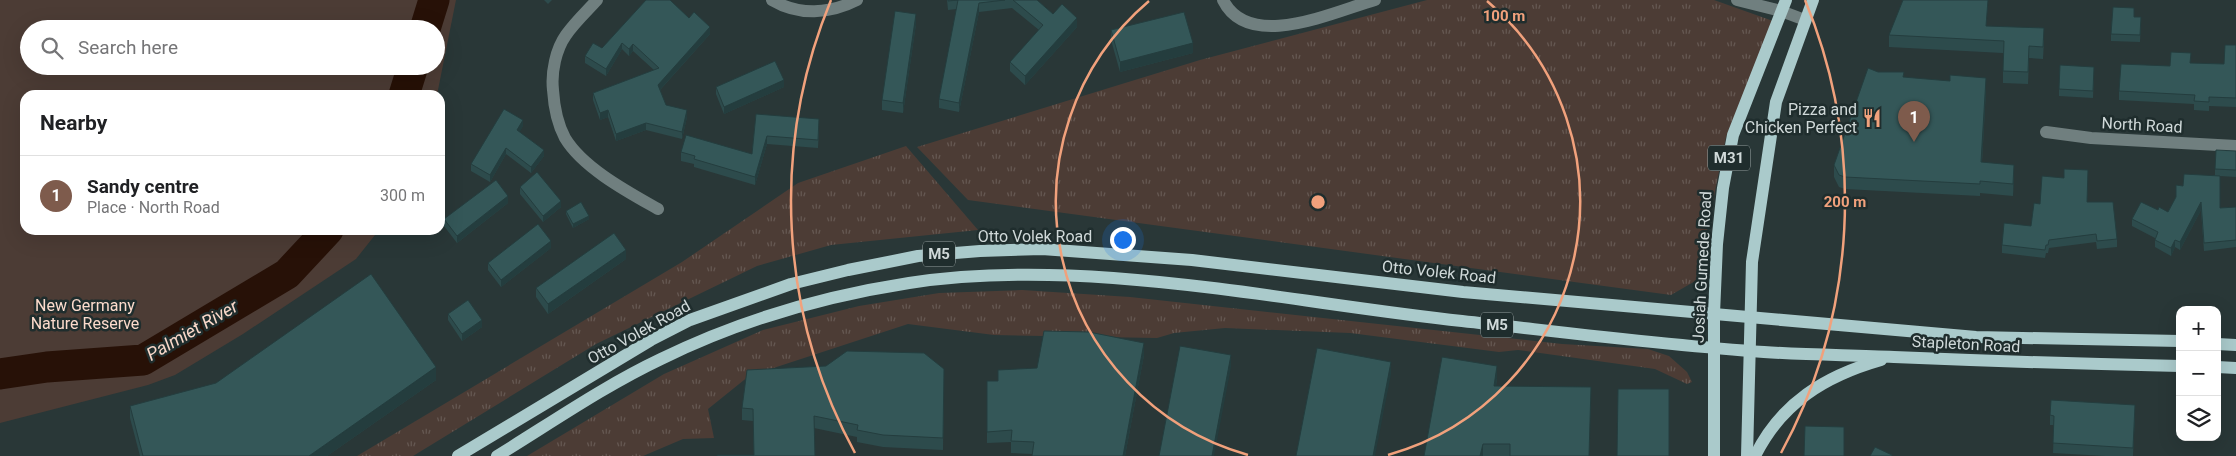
<!DOCTYPE html>
<html lang="en">
<head>
<meta charset="utf-8">
<style>
  body { margin:0; font-family:Roboto,sans-serif; background:#f6f6f6; color:#202124 }
  .controls { position:absolute; right:15px; bottom:15px; display:grid; overflow:hidden; border-radius:10px; box-shadow:0 5px 20px #0002 }
  .controls button { width:45px; height:45px; display:grid; place-items:center; padding:0; border:0; border-bottom:1px solid #e0e0e0; background:#fff; color:#202124; font:25px sans-serif }
  .you { position:absolute; left:1122px; top:239px; width:18px; height:18px; margin:-12px; border:4px solid #fff; border-radius:50%; background:#1a73e8; box-shadow:0 0 0 8px #1a73e833 }
  .badge { display:grid; place-items:center; width:32px; height:32px; border-radius:50%; background:#7e5b4c; color:#fff; font-size:16px; font-weight:700 }
  .pin { position:absolute; translate:-50% -41px; filter:drop-shadow(0 1px 2px #0008) }
  .pin::after { content:''; position:absolute; top:26px; width:18px; height:15px; background:inherit; clip-path:polygon(0 0,100% 0,50% 100%) }
  .list { margin:0; padding:0; list-style:none }
  h2 { display:flex; justify-content:space-between; align-items:center; height:65px; margin:0; padding:0 20px; font-size:21px }
  h2 small { font-size:16px; font-weight:400; color:#757577 }
  .list li { display:grid; grid-template-columns:32px 1fr auto; gap:15px; align-items:center; box-sizing:border-box; height:80px; padding:0 20px; border-top:1px solid #e0e0e0 }
  .list b { display:block; font-size:19px; white-space:nowrap }
  .list p { margin:0; font-size:16px; white-space:nowrap; color:#757577 }
  .list em { font-size:16px; font-style:normal; color:#757577 }
  .icon { flex:none; width:28px; height:28px; fill:none; stroke:currentColor; stroke-width:2; stroke-linecap:round; stroke-linejoin:round }
  .map { position:relative; flex:none; width:2236px; height:456px; overflow:hidden }
  .search { position:absolute; background:#fff; box-shadow:0 5px 20px #0002; left:20px; top:20px; width:425px; height:55px; display:flex; align-items:center; gap:12px; box-sizing:border-box; padding:0 18px; border-radius:28px; color:#757577; font-size:19px }
  .panel { position:absolute; background:#fff; box-shadow:0 5px 20px #0002; left:20px; top:90px; width:425px; height:145px; border-radius:15px }
  .map>svg:first-child { display:block }
  .grass { fill:url(#grass-tufts) }
  .park { fill:#4c3c35; fill-rule:evenodd }
  .lines { fill:none; stroke-linecap:round; stroke-linejoin:round }
  .river { stroke:#271107; stroke-width:31 }
  .minor { stroke:#707f7f; stroke-width:12 }
  .major { stroke:#aacacb; stroke-width:12 }
  .wall { fill:#2d4b4c }
  .shaded-wall { fill:#243d3e }
  .building { fill:#345758; stroke:#243d3e }
  .ring { fill:none; stroke:#f1a17c; stroke-width:2.5 }
  .labels { text-anchor:middle; dominant-baseline:central; stroke-width:5; stroke-linejoin:round; paint-order:stroke }
  .shield { fill:#1f2d2d; stroke:#9ba5a5; stroke-width:1 }
  .shield-label { font-size:15px; font-weight:bold; fill:#d0d9d9 }
  .poi-label { font-size:16px; fill:#d0d9d9; stroke:#1f2d2d; text-anchor:end }
  .street-label { font-size:16px; fill:#d0d9d9; stroke:#1f2d2d }
  .park-label { font-size:16px; fill:#fcdbcc; stroke:#1f2d2d }
  .water-label { font-size:18px; font-style:italic; fill:#f9d8c9; stroke:#1f2d2d }
  .centre { fill:#f1a17c; stroke:#1f2d2d; stroke-width:2.5 }
  .ring-label { font-size:15px; text-anchor:middle; font-weight:bold; fill:#f1a17c; stroke:#1f2d2d; stroke-width:5; stroke-linejoin:round; paint-order:stroke }
</style>
</head>
<body>
<div class="map">
<svg width="2236" height="456" viewBox="0 0 2236 456">
  <defs>
    <pattern id="grass-tufts" width="24" height="20" patternUnits="userSpaceOnUse" patternTransform="scale(1.25)"><rect width="24" height="20" fill="#4c3c35"/><path d="M3 7l-1-3M5 7V3M7 7l1-3M15 17l-1-3M17 17v-4M19 17l1-3" fill="none" stroke="#655852"/></pattern>
  </defs>
  <rect width="100%" height="100%" fill="#293737"/>
  <g class="grass">
    <polygon points="1427,0 1714,0 1773,21 1726,137 1697,280 1671,295 968,200 917,147 1200,60"/>
    <polygon points="906,146 978,230 831,245 757,266 596,344 413,456 357,456 682,262 798,183"/>
    <polygon points="1022,290 1130,297 1562,344 1648,349 1669,356 1687,372 1692,382 1687,384 1655,369 1518,350 1499,352 1350,333 1225,328 1174,333 1157,338 994,335 908,324 749,376 708,409 714,438 683,439 643,456 527,456 664,374 763,330 859,306 939,293"/>
  </g>
  <path class="park" d="M0 0H456L437 95H25V230H379L356 259 243 334 175 375 148 385 0 423ZM29 29H436V66H29Z"/>
  <g class="lines">
    <g class="river">
      <polyline points="425,29 434,0"/>
      <polyline points="404,95 413,66"/>
      <polyline points="0,374 47,367 143,360 287,274 328,230"/>
    </g>
    <g class="minor">
      <path d="M597 0C587 11 575 22 566 35 556 49 551 72 553 90 554 106 557 123 565 138 583 168 628 192 658 209"/>
      <path d="M772 0C799 16 830 14 857 0"/>
      <path d="M1223 0C1249 52 1333 12 1375 0"/>
      <polyline points="1737,0 1781,11 1805,20"/>
      <polyline points="2046,132 2091,138 2236,146"/>
    </g>
    <g class="major">
      <polyline points="2217,344 2236,345"/>
      <polyline points="2217,367 2236,368"/>
      <polyline points="458,456 651,340 690,320 791,284 848,270 918,256 980,251 1042,249 1192,260 1463,292 1976,337 2180,341"/>
      <path d="M497 456C551 423 604 386 661 359 738 321 825 296 909 283 1087 256 1284 302 1462 321 1562 332 1663 345 1764 352 1807 355 1850 355 1894 357 1989 361 2084 364 2180 366"/>
      <polyline points="1714,456 1714,314 1717,244 1723,188 1733,135 1786,0"/>
      <polyline points="1747,456 1752,262 1776,102 1813,0"/>
      <path d="M1755 456C1781 403 1825 376 1881 360"/>
    </g>
  </g>
  <g class="wall">
    <polygon points="544,0 552,0 548,4"/>
    <polygon points="947,0 1037,0 1053,14 1077,27 1025,85 1010,71 1010,62 1039,30 1012,8 979,12 959,112 939,108 939,99 957,9 948,10"/>
    <polygon points="2134,17 2141,17 2140,42 2111,41 2111,34"/>
    <polygon points="689,18 710,34 660,90 666,105 687,117 682,139 646,130 616,141 608,117 600,120 593,100 593,93 654,70 633,51 629,56 622,49 606,76 585,63 585,56 602,48"/>
    <polygon points="916,24 903,113 882,110 882,100"/>
    <polygon points="1987,26 2044,40 2043,59 2029,58 2028,84 2003,83 2003,53 1889,47 1889,35"/>
    <polygon points="1111,30 1193,53 1120,72 1111,40"/>
    <polygon points="2236,45 2236,107 2209,106 2209,111 2194,110 2194,104 2119,100 2119,91 2170,66 2191,63 2224,64"/>
    <polygon points="2094,67 2093,98 2059,96 2059,89"/>
    <polygon points="1878,72 1904,77 1986,90 1982,162 2014,177 2013,196 1980,193 1980,196 1845,189 1839,187 1834,177 1834,165"/>
    <polygon points="716,87 784,87 724,114 716,94"/>
    <polygon points="756,114 819,128 818,148 767,144 755,185 694,167 694,164 681,161 681,152 752,154"/>
    <polygon points="523,126 519,132 544,156 531,173 506,154 490,182 471,171 471,164"/>
    <polygon points="2236,151 2236,177 2220,176 2220,208 2236,207 2236,247 2204,251 2201,210 2180,250 2175,247 2171,256 2155,247 2155,238 2132,226 2132,219 2158,210 2168,212 2176,197 2183,186 2215,175 2215,169"/>
    <polygon points="520,187 561,207 543,222 520,194"/>
    <polygon points="2087,202 2117,239 2117,247 2097,249 2096,242 2049,248 2048,253 2046,253 2045,258 2002,253 2002,245 2031,226 2040,204"/>
    <polygon points="508,203 457,243 444,226 444,219"/>
    <polygon points="566,211 589,219 573,228 566,214"/>
    <polygon points="551,248 501,287 488,270 488,263"/>
    <polygon points="626,259 548,314 536,297 536,288"/>
    <polygon points="448,314 482,327 462,341 448,320"/>
    <polygon points="1144,355 1125,456 1032,456 1032,454 1011,453 1011,442 987,443 987,381 998,381 1037,368"/>
    <polygon points="944,369 943,450 883,447 857,442 857,437 814,428 754,455 753,421 742,420 742,408"/>
    <polygon points="1497,378 1496,386 1590,456 1424,456"/>
    <polygon points="436,380 327,456 140,456 130,418 130,406"/>
    <polygon points="2135,414 2133,456 2105,456 2053,453 2054,425 2050,425 2050,415"/>
  </g>
  <g class="shaded-wall">
    <polygon points="979,3 979,12 959,112 959,103"/>
    <polygon points="916,14 916,24 903,113 903,103"/>
    <polygon points="1077,18 1077,27 1025,85 1025,76"/>
    <polygon points="710,27 710,34 658,92 658,85"/>
    <polygon points="622,43 622,49 606,76 606,69"/>
    <polygon points="1193,43 1193,53 1120,72 1120,62"/>
    <polygon points="633,44 633,51 629,56 629,49"/>
    <polygon points="1986,78 1986,90 1981,174 1981,162"/>
    <polygon points="784,80 784,87 724,114 724,107"/>
    <polygon points="608,110 608,117 600,120 600,113"/>
    <polygon points="687,110 687,117 682,139 682,132"/>
    <polygon points="523,120 523,126 517,137 517,130"/>
    <polygon points="646,123 646,130 616,141 616,134"/>
    <polygon points="767,136 767,144 755,185 755,177"/>
    <polygon points="506,148 506,154 490,182 490,175"/>
    <polygon points="544,150 544,156 531,173 531,167"/>
    <polygon points="2014,165 2014,177 2013,196 2013,184"/>
    <polygon points="508,196 508,203 457,243 457,236"/>
    <polygon points="561,201 561,207 543,222 543,216"/>
    <polygon points="2201,202 2201,210 2180,250 2180,242"/>
    <polygon points="589,216 589,219 573,228 573,224"/>
    <polygon points="2175,240 2175,247 2171,256 2171,248"/>
    <polygon points="551,241 551,248 501,287 501,280"/>
    <polygon points="626,250 626,259 548,314 548,304"/>
    <polygon points="482,320 482,327 462,341 462,334"/>
    <polygon points="1144,343 1144,355 1125,456 1123,456"/>
    <polygon points="1231,355 1231,367 1214,456 1212,456"/>
    <polygon points="1391,362 1391,374 1375,456 1373,456"/>
    <polygon points="1497,366 1497,378 1494,398 1494,386"/>
    <polygon points="436,367 436,380 327,456 309,456"/>
    <polygon points="2135,405 2135,414 2133,456 2133,448"/>
    <polygon points="1483,444 1483,456 1480,456"/>
  </g>
  <g class="building">
    <polygon points="646,0 670,0 689,18 694,12 710,27 658,85 666,105 687,110 682,132 646,123 616,134 608,110 600,113 593,93 659,68 633,44 629,49 622,43 606,69 585,56 593,43 602,48"/>
    <polygon points="948,0 1005,0 979,3 959,103 939,99 958,0 948,1"/>
    <polygon points="1013,0 1037,0 1053,14 1062,4 1077,18 1025,76 1010,62 1043,25"/>
    <polygon points="1903,0 1988,0 1986,26 2044,28 2043,47 2029,46 2028,72 2003,71 2004,41 1889,35"/>
    <polygon points="2113,7 2134,8 2134,17 2141,17 2140,35 2111,34"/>
    <polygon points="895,11 916,14 903,103 882,100"/>
    <polygon points="1184,12 1193,43 1120,62 1111,30"/>
    <polygon points="2225,45 2236,45 2236,98 2209,97 2209,102 2194,101 2195,95 2119,91 2121,64 2170,66 2171,52 2191,53 2190,63 2224,64"/>
    <polygon points="775,61 784,80 724,107 716,87"/>
    <polygon points="2060,65 2094,67 2093,91 2059,89"/>
    <polygon points="1868,68 1878,72 1904,72 1903,77 1950,81 1950,75 1986,78 1981,162 2014,165 2013,184 1980,181 1980,184 1845,177 1839,175 1834,165"/>
    <polygon points="504,109 523,120 517,130 544,150 531,167 506,148 490,175 471,164"/>
    <polygon points="756,114 819,119 818,140 767,136 755,177 694,159 695,156 681,152 686,135 752,154"/>
    <polygon points="2216,150 2236,151 2236,170 2215,169"/>
    <polygon points="2064,169 2088,170 2087,202 2113,202 2117,239 2097,241 2096,234 2049,240 2048,245 2046,245 2045,250 2002,245 2004,223 2031,226 2034,203 2040,204 2042,176 2064,178"/>
    <polygon points="537,172 561,201 543,216 520,187"/>
    <polygon points="2184,174 2220,176 2220,208 2236,207 2236,240 2204,243 2201,202 2180,242 2175,240 2171,248 2155,240 2158,232 2132,219 2141,202 2158,210 2159,207 2168,212 2176,197 2176,185 2183,186"/>
    <polygon points="496,180 508,196 457,236 444,219"/>
    <polygon points="581,202 589,216 573,224 566,211"/>
    <polygon points="538,224 551,241 501,280 488,263"/>
    <polygon points="614,233 626,250 548,304 536,288"/>
    <polygon points="371,274 436,367 309,456 143,456 130,406 216,383"/>
    <polygon points="468,300 482,320 462,334 448,314"/>
    <polygon points="1044,331 1089,332 1144,343 1123,456 1032,456 1034,442 1011,441 1012,430 987,432 987,381 998,381 998,370 1037,368"/>
    <polygon points="1180,346 1231,355 1212,456 1159,456"/>
    <polygon points="1317,348 1391,362 1373,456 1296,456"/>
    <polygon points="847,351 924,353 944,369 943,438 883,435 857,430 858,425 814,416 815,456 717,456 717,455 754,455 753,409 742,408 747,370 826,366"/>
    <polygon points="1442,357 1497,366 1494,386 1591,387 1589,456 1510,456 1510,444 1483,444 1480,456 1424,456"/>
    <polygon points="1618,389 1669,389 1669,456 1617,456"/>
    <polygon points="2051,400 2135,405 2133,448 2053,443 2054,416 2050,415"/>
    <polygon points="1805,426 1844,427 1844,456 1804,456"/>
    <polygon points="1875,447 1892,455 1892,456 1870,456"/>
  </g>
  <g class="ring">
    <path d="M1248 455A263 263 0 0 1 1149 1M1487 1A263 263 0 0 1 1388 455"/>
    <path d="M855 453A527 527 0 0 1 831 0M1805 0A527 527 0 0 1 1781 453"/>
  </g>
  <defs>
    <g id="restaurant-bare" transform="scale(1.5)"><path d="M-5-6h1v4h1v-4h1v4h1v-4h1v5L-1.5 .5V6h-2V.5L-5-1ZM5-6V6H3V1.5H1.5Q1.5-4 5-6Z" fill="#f1a17c" stroke="#1f2d2d" stroke-width="2.5" paint-order="stroke"/></g>
  </defs>
  <g fill-rule="evenodd">
    <use href="#restaurant-bare" x="1872" y="118"/>
  </g>
  <g class="labels">
    <g class="shield">
      <rect x="1708" y="145.5" width="42" height="25" rx="4"/>
      <rect x="923" y="241.5" width="32" height="25" rx="4"/>
      <rect x="1481" y="312.5" width="32" height="25" rx="4"/>
    </g>
    <g class="shield-label">
      <text x="1729" y="158">M31</text>
      <text x="939" y="254">M5</text>
      <text x="1497" y="325">M5</text>
    </g>
    <g class="poi-label">
      <text x="1857" y="109">Pizza and<tspan x="1857" dy="18">Chicken Perfect</tspan></text>
    </g>
    <g class="street-label">
      <text transform="translate(2142 125) rotate(3)">North Road</text>
      <text x="1035" y="236">Otto Volek Road</text>
      <text transform="translate(1702 267) rotate(-87)">Josiah Gumede Road</text>
      <text transform="translate(1439 272) rotate(6)">Otto Volek Road</text>
      <text transform="translate(639 332) rotate(-29)">Otto Volek Road</text>
      <text transform="translate(1966 344) rotate(3)">Stapleton Road</text>
    </g>
    <g class="park-label">
      <text x="85" y="305">New Germany<tspan x="85" dy="18">Nature Reserve</tspan></text>
    </g>
    <g class="water-label">
      <text transform="translate(192 330) rotate(-30)">Palmiet River</text>
    </g>
  </g>
  <circle cx="1318" cy="202" r="8" class="centre"/>
  <g class="ring-label">
    <text x="1504" y="21">100 m</text>
    <text x="1845" y="207">200 m</text>
  </g>
</svg>
<div class="controls">
<button>+</button>
<button>−</button>
<button><svg class="icon" aria-label="layers" viewBox="0 0 24 24"><path d="M12 4l9 5-9 5-9-5zM3 14l9 5 9-5"/></svg></button>
</div>
<div class="you"></div>
<div class="pin badge" style="left:1914px;top:142px">1</div>
<div class="search"><svg class="icon" aria-label="search" viewBox="0 0 24 24"><circle cx="10" cy="10" r="6"/><path d="M15 15l6 6"/></svg>Search here</div>
<section class="panel">
<h2>Nearby<small></small></h2>
<ul class="list">
<li><span class="badge">1</span><div><b>Sandy centre</b><p>Place · North Road</p></div><em>300 m</em></li>
</ul>
</section>
</div>
</body>
</html>
